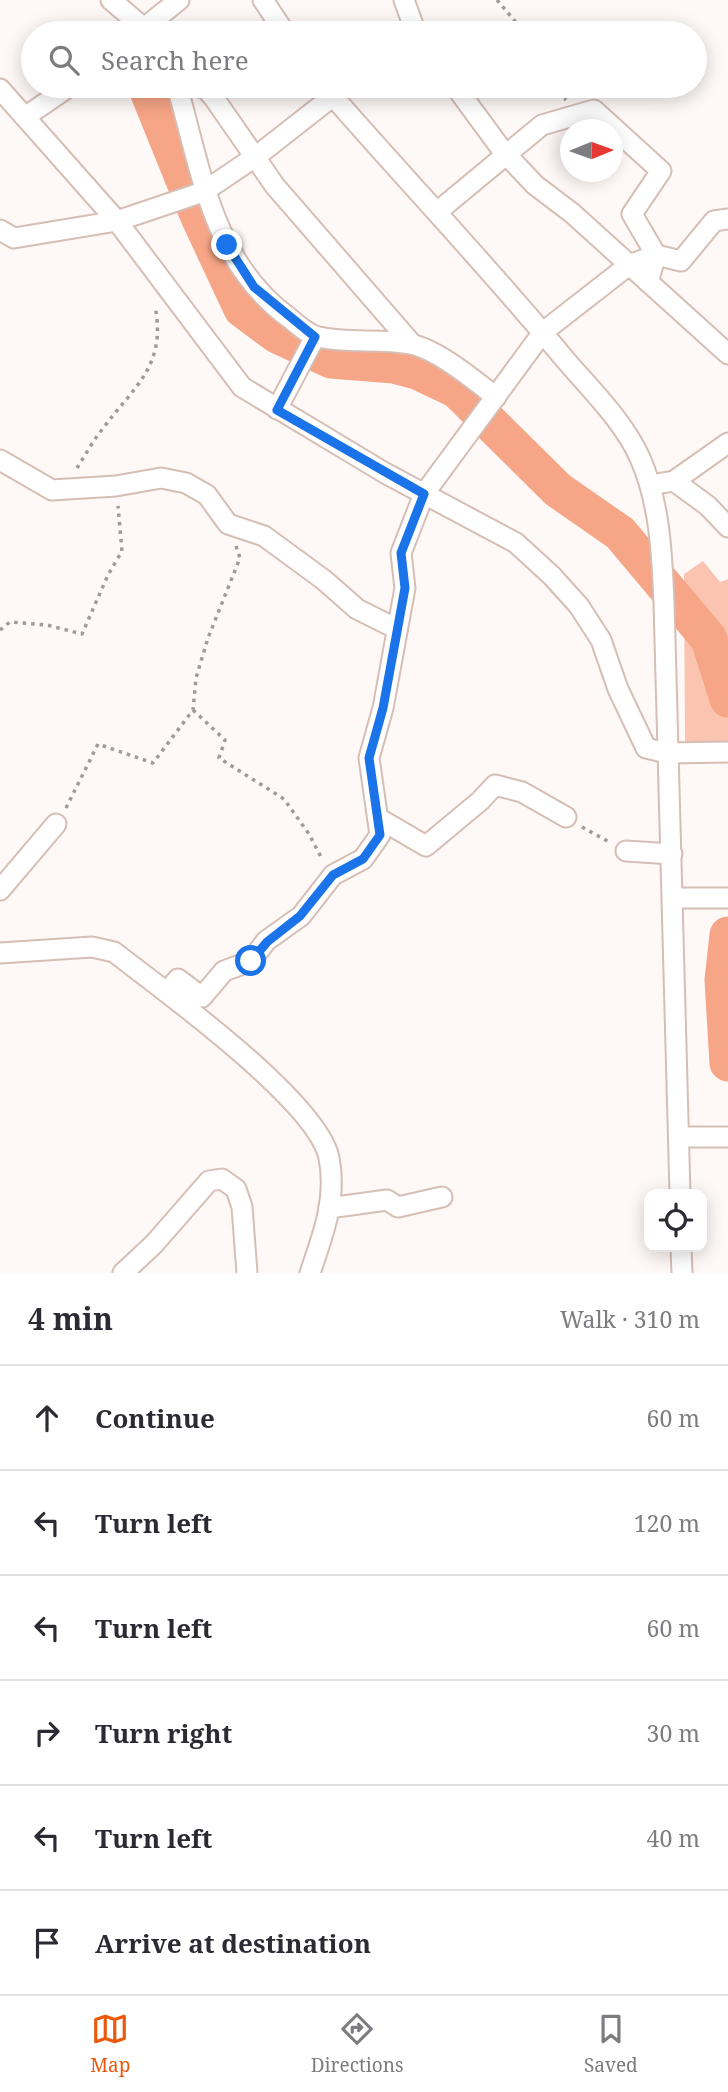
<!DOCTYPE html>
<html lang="en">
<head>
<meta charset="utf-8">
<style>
  body { margin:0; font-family:"Noto Serif",serif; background:#f7f7f7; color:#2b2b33 }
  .controls { position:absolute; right:21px; bottom:21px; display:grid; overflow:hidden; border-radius:14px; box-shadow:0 4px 18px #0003 }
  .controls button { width:63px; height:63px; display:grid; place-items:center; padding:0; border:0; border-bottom:2px solid #e1e1e2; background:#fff; color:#2b2b33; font:35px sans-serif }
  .compass { position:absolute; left:560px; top:119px; width:63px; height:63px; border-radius:50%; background:#fff; box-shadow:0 4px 18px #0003; rotate:89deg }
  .stop { position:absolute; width:21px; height:21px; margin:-16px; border:5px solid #1a73e8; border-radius:50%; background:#fff }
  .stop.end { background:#1a73e8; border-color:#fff; box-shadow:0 2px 7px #0008 }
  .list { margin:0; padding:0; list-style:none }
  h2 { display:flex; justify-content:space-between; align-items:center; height:91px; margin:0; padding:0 28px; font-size:30px }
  h2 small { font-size:23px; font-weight:400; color:#7c7c81 }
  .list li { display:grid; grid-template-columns:46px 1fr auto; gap:21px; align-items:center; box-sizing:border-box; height:105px; padding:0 28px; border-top:2px solid #e1e1e2 }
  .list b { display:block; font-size:26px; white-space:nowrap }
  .list em { font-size:23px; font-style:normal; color:#7c7c81 }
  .icon { flex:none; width:38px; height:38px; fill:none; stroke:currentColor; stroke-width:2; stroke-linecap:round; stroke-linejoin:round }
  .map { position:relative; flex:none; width:728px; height:1273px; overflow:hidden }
  .search { position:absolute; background:#fff; box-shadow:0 4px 18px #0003; left:21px; right:21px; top:21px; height:77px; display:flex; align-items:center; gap:18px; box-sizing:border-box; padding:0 24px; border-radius:38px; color:#7c7c81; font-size:26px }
  .sheet { height:721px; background:#fff }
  nav { display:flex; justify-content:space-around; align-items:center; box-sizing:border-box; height:98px; border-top:2px solid #e1e1e2; background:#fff; font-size:19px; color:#7c7c81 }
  nav a { display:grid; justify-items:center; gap:4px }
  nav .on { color:#ea580c }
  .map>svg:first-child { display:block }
  .green { fill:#fbc4b0 }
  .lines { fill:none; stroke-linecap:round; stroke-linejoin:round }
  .river { stroke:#f6a586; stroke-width:37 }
  .minor-casing { stroke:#d6beb5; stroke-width:23 }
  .path { stroke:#a19a97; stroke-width:3.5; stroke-dasharray:3.5 5; stroke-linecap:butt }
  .minor { stroke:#fff; stroke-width:19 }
  .route { stroke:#1a73e8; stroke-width:9 }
</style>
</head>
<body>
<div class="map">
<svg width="728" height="1273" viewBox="0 0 728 1273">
  <rect width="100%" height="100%" fill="#fef9f7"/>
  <polygon class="green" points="703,561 720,582 728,579 728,745 685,743 684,574"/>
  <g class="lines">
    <g class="river">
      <polyline points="146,86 199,217 242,309 277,335 331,360 394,365 417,371 457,390 558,490 620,533 709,639 728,699"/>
      <polyline points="728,935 723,980 728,1063"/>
    </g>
    <g class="minor-casing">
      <g id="minor">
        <polyline points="111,0 144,28 179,0"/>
        <polyline points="263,0 285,33"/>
        <polyline points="404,0 416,33"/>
        <path d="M177 86C201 169 212 261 288 317 297 324 308 335 319 337 349 344 380 338 410 344 437 349 474 380 496 397"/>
        <polyline points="196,86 206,89 214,98 275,186 412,344"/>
        <path d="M324 86C403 177 486 264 563 357 589 388 623 420 640 458 660 503 662 555 664 603L680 1194"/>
        <polyline points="455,86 502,150 535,185 572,213 728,354"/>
        <polyline points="0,89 117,221 242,387 385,473 516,543 552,576 579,606 601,640 618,689 646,748 667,753 728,752"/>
        <polyline points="25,117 70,86"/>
        <polyline points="437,212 542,125 594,110 661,171 632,214 656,255 648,282"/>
        <polyline points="0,230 14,238 117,221 203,192 258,155 346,86"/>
        <polyline points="277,409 315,337"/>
        <polyline points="0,460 52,490 116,486 161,478 186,483 207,495 228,524 264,536 324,580 357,609 397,629"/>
        <polyline points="674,481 728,443"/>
        <polyline points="650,485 674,481 708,506 728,527"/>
        <polyline points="378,818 426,846 480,801 495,785 522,792 566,817"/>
        <polyline points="626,851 672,854"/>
        <polyline points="0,890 56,824"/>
        <polyline points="673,898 728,898"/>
        <path d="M0 953 92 947 114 952C162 989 318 1102 329 1158 337 1199 323 1235 310 1273"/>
        <polyline points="167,992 178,979 202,997 224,971 251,961 266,941 301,916 333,875 363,859 380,835 369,758 383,708 405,588 401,553 424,494 543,332 629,265 656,255 681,261 714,221 728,219"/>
        <polyline points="680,1137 728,1137"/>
        <polyline points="329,1208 387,1200 398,1207 442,1197"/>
        <polyline points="681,1247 682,1273"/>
        <polyline points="123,1273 154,1244 209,1181 222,1179 236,1189 242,1207 247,1273"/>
      </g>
    </g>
    <g class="path">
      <polyline points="497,0 525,33"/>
      <polyline points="553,86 566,100"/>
      <path d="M77 468C85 456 92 442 101 431 133 387 167 367 155 306"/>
      <polyline points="0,630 10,622 47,625 82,634 108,575 122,551 118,506"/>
      <polyline points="193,710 225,740 219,758 284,799 309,834 322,859"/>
      <polyline points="66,808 98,744 153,763 193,710 196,678 208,638 240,558 236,546"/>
      <polyline points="582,827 609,842"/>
    </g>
    <use href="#minor" class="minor"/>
  </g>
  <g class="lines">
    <polyline class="route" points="227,245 254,287 315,337 277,410 424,494 401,553 405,588 383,708 369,758 380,835 363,859 333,875 300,916 267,942 251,961"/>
  </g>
</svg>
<div class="controls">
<button><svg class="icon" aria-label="locate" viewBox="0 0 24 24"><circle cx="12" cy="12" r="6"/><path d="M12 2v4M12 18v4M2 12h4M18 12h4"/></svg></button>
</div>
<svg class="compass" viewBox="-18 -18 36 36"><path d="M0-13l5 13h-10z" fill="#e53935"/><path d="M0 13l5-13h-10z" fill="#7c7c81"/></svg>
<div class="stop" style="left:251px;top:961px"></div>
<div class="stop end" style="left:227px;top:245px"></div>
<div class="search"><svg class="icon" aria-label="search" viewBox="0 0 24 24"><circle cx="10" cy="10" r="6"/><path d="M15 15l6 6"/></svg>Search here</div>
</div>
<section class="sheet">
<h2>4 min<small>Walk · 310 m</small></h2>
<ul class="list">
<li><svg class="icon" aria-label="ahead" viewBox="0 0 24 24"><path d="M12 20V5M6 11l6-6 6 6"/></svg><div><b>Continue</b></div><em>60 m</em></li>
<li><svg class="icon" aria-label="left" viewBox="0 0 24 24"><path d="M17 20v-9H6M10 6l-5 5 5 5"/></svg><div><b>Turn left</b></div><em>120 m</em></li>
<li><svg class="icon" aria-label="left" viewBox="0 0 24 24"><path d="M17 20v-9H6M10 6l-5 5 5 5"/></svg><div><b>Turn left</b></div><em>60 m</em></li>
<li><svg class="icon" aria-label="right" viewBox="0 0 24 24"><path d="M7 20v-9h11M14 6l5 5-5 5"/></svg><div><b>Turn right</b></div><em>30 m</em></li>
<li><svg class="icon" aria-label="left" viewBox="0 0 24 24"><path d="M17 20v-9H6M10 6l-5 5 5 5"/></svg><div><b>Turn left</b></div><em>40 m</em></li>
<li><svg class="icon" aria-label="arrive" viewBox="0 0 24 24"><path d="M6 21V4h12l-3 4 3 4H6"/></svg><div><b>Arrive at destination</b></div></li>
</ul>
</section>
<nav>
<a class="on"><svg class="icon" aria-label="map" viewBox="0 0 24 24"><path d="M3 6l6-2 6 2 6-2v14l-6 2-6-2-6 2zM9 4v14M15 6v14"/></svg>Map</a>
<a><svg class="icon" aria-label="directions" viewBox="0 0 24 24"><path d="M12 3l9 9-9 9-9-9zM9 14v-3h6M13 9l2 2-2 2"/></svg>Directions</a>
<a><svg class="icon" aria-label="saved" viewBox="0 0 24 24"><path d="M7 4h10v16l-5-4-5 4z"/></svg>Saved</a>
</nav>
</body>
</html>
